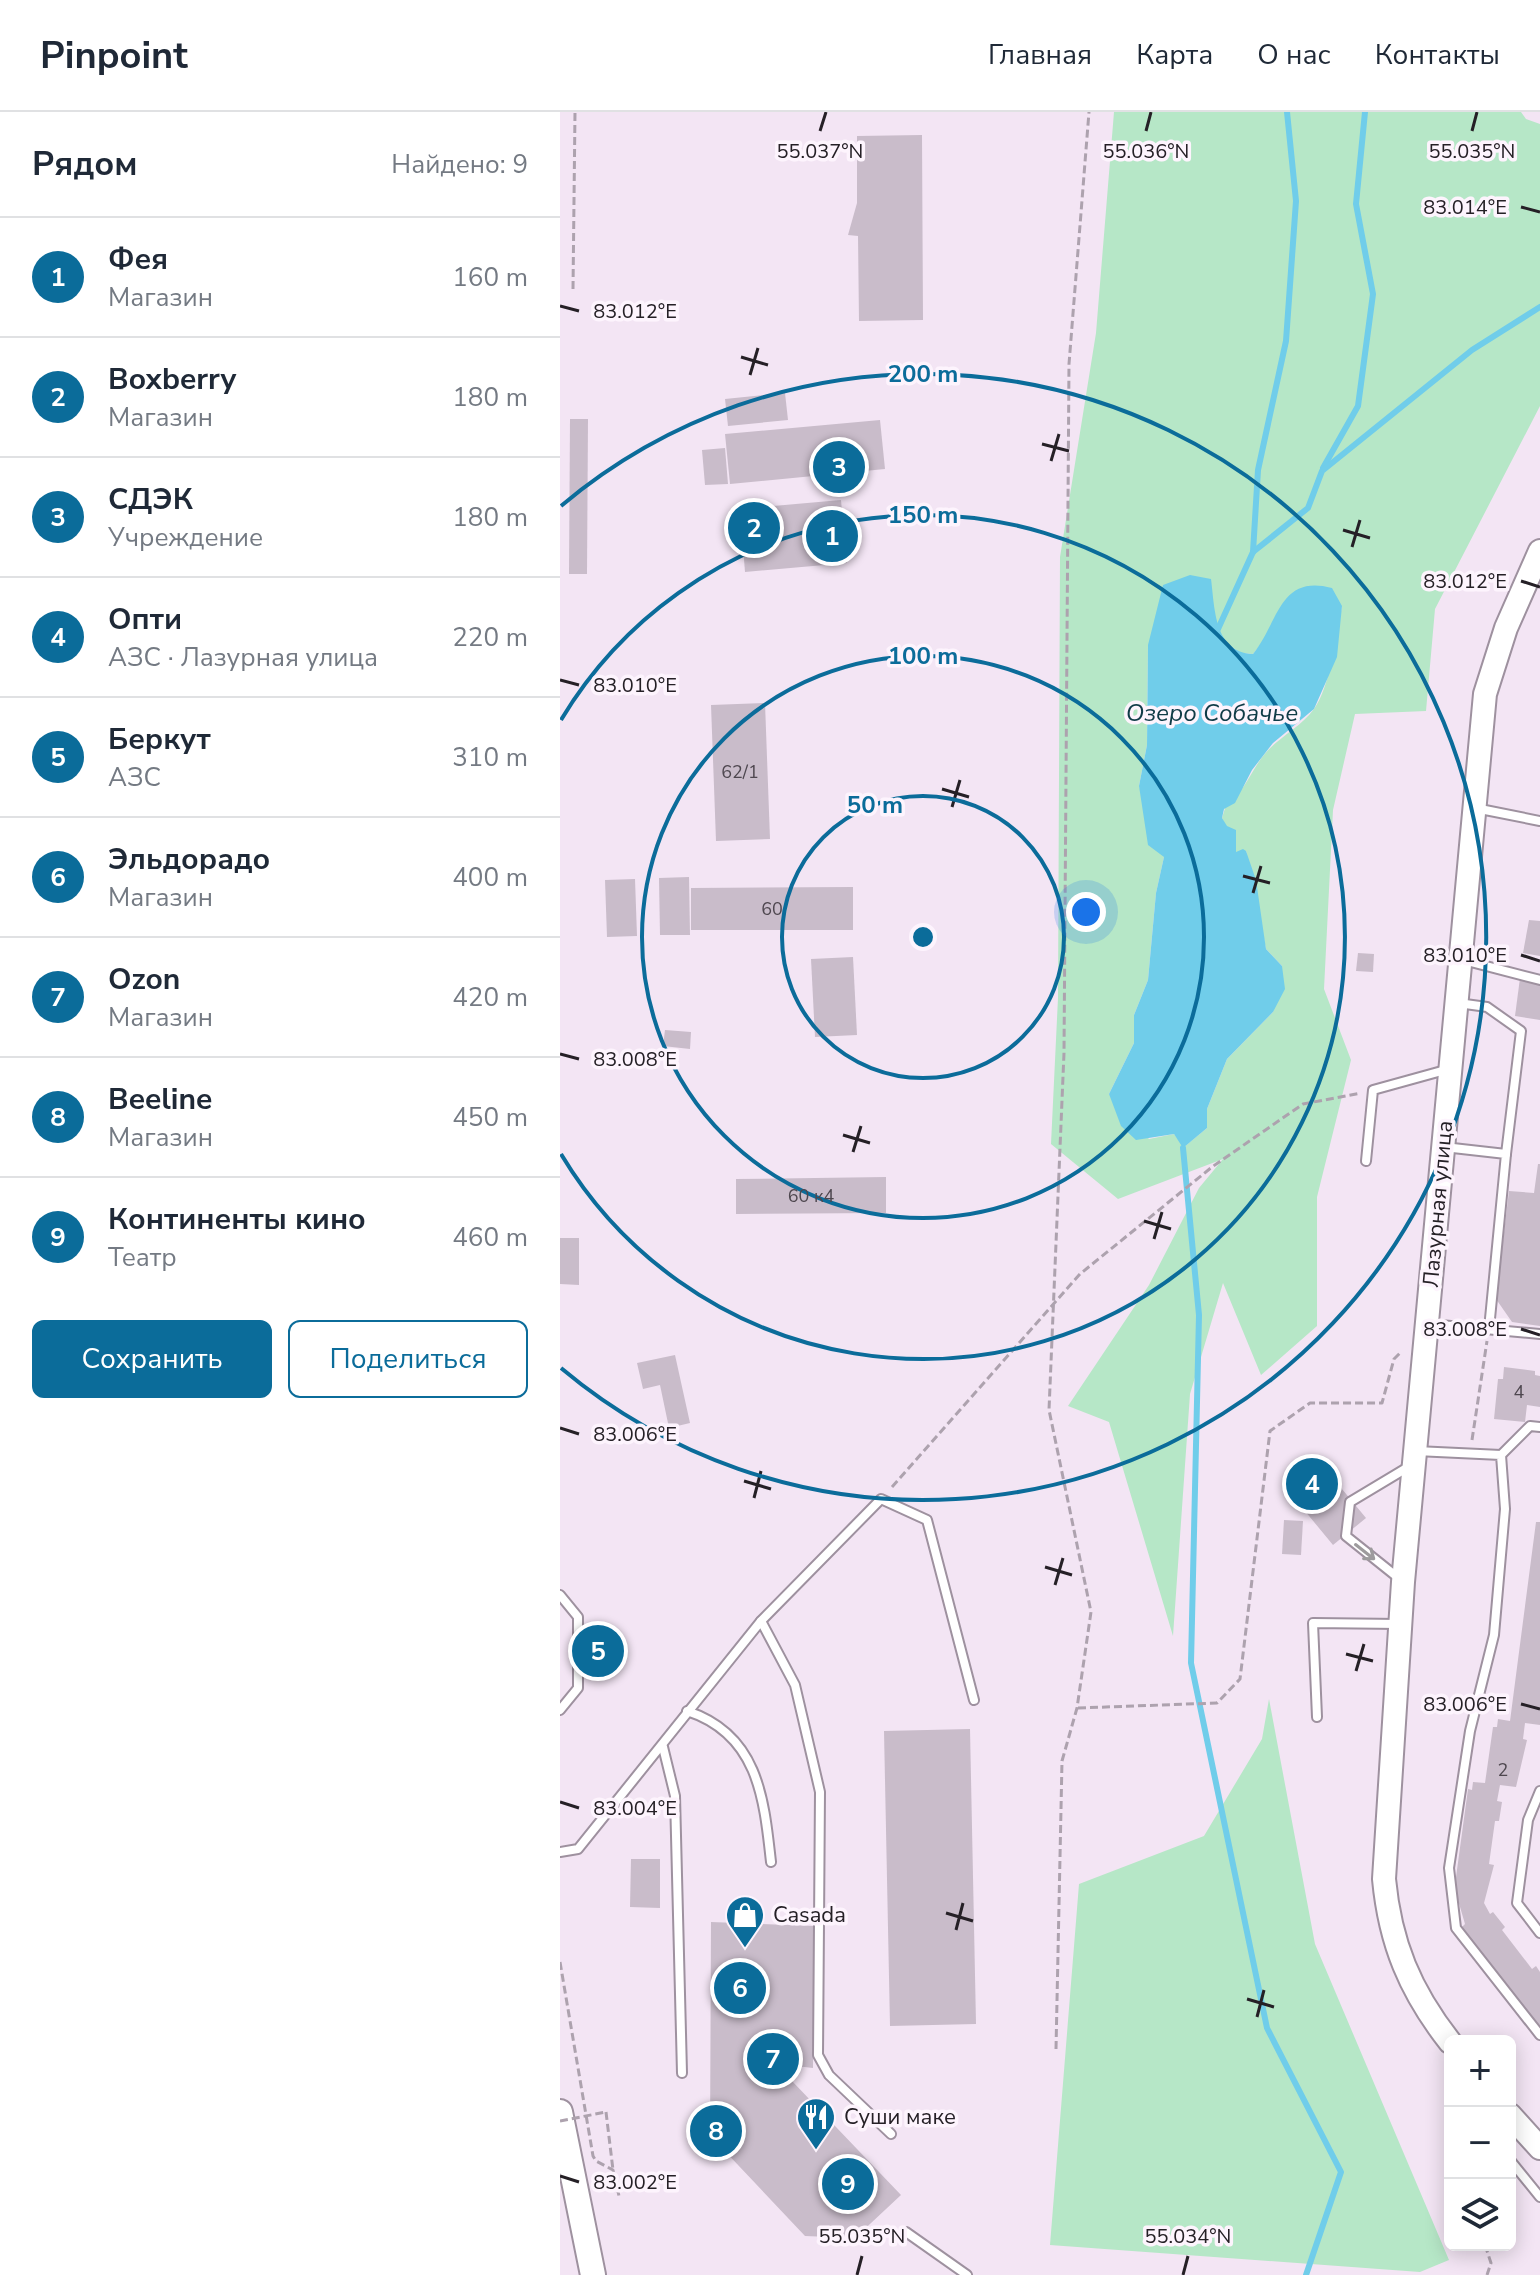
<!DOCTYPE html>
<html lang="ru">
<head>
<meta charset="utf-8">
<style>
  body { margin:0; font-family:"Nunito Sans",sans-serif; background:#f6f6f7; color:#1f2937 }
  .controls { position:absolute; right:24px; bottom:24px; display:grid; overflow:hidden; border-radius:12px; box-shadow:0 4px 20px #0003 }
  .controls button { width:72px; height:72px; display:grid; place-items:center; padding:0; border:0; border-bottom:2px solid #e0e1e3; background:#fff; color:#1f2937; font:40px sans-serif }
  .you { position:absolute; left:526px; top:800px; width:28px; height:28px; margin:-20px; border:6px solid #fff; border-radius:50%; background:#1a73e8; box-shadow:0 0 0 12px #1a73e833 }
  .badge { display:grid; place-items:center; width:52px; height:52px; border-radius:50%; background:#0b6c9a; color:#fff; font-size:26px; font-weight:700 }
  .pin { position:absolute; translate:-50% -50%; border:4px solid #fff; box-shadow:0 2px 8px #0006 }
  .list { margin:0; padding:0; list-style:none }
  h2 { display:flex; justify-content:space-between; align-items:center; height:104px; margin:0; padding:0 32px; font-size:34px }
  h2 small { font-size:26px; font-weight:400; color:#747a83 }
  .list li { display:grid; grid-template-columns:52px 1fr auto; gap:24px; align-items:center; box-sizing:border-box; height:120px; padding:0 32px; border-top:2px solid #e0e1e3 }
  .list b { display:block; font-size:30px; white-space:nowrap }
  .list p { margin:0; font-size:26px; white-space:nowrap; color:#747a83 }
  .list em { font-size:26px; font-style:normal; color:#747a83 }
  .actions { display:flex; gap:16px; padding:24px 32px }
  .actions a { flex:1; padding:18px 0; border:2px solid #0b6c9a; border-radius:12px; text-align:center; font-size:28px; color:#0b6c9a }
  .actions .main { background:#0b6c9a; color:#fff }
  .icon { flex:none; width:44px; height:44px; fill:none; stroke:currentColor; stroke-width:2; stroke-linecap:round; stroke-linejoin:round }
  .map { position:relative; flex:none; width:980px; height:2163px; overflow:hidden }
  header { display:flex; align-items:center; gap:48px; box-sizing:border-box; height:112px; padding:0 40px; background:#fff; border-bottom:2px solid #e0e1e3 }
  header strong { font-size:38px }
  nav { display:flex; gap:44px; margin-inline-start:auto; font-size:28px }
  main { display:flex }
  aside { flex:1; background:#fff }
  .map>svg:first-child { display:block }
  .green { fill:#b6e7c7; fill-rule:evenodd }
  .water { fill:#70cdea }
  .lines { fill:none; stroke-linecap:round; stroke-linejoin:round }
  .stream { stroke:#70cdea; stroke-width:6 }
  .building { fill:#c9bcca }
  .lane-casing { stroke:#9e919f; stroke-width:12 }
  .secondary-casing { stroke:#9e919f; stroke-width:26 }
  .primary-casing { stroke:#9e919f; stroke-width:28 }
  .path { stroke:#ada2ae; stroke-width:3; stroke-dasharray:8 4; stroke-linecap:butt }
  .lane { stroke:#fff; stroke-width:8 }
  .secondary { stroke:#fff; stroke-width:22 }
  .primary { stroke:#fff; stroke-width:24 }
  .path-bridge { stroke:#ada2ae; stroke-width:3; stroke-dasharray:8 4; stroke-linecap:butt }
  .oneway { stroke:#9d9b9d }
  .ticks { fill:none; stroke:#252026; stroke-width:3 }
  .ring { fill:none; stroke:#0b6c9a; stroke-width:4 }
  .labels { text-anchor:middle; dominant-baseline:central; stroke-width:7; stroke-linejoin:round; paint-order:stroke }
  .number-label { font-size:18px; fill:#4e474f }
  .street-label { font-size:22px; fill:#252026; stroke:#fdf4fd }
  .poi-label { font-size:22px; fill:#252026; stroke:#fdf4fd; text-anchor:start }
  .water-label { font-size:24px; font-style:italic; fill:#0f3b47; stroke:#fdf4fd }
  .ticks-label { font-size:20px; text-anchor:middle; fill:#252026; stroke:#fdf4fd; stroke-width:7; stroke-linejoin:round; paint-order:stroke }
  .centre { fill:#0b6c9a; stroke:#fdf4fd; stroke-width:4 }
  .ring-label { font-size:24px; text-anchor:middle; font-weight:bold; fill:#0b6c9a; stroke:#fdf4fd; stroke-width:7; stroke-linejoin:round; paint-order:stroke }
</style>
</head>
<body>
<header>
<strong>Pinpoint</strong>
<nav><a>Главная</a><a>Карта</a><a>О нас</a><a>Контакты</a></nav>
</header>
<main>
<aside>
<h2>Рядом<small>Найдено: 9</small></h2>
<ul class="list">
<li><span class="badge">1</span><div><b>Фея</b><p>Магазин</p></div><em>160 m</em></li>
<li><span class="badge">2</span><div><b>Boxberry</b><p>Магазин</p></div><em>180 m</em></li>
<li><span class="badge">3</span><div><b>СДЭК</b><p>Учреждение</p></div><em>180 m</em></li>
<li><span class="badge">4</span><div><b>Опти</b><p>АЗС · Лазурная улица</p></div><em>220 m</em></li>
<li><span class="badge">5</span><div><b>Беркут</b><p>АЗС</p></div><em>310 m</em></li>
<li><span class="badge">6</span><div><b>Эльдорадо</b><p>Магазин</p></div><em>400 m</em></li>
<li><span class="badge">7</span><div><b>Ozon</b><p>Магазин</p></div><em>420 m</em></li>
<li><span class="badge">8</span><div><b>Beeline</b><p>Магазин</p></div><em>450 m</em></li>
<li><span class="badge">9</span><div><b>Континенты кино</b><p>Театр</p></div><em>460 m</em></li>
</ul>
<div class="actions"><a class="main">Сохранить</a><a>Поделиться</a></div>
</aside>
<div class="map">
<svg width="980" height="2163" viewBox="0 0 980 2163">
  <rect width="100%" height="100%" fill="#f3e5f4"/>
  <g class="green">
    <path d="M554 0H961L966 7 980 12V294L875 497 866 599 795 602 773 698 764 877 791 948 757 1085V1214L701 1263 663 1171 630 1282 613 1524 549 1310 508 1294 589 1173 639 1076 663 1047 558 1087 491 1032 498 886 500 445 536 221ZM782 494C777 522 770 575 754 597 740 616 717 626 703 644 690 661 683 682 666 693L662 706 676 741 686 739 706 837 722 854 713 900 667 947 647 997V1016L624 1035 614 1022 589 1027 549 982 574 931V903L588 868 596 781 604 745 579 674 587 633 588 533H669L680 541 693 542 706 526 714 508Z"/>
    <polygon points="709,1587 755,1832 889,2148 860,2160 490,2133 519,1772 644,1724 702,1627"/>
  </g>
  <path class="water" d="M630 463 651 467C655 497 654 540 693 542 719 510 719 462 772 476L782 494 777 545 754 597 713 631 692 658 675 691 664 697 662 706 667 714 676 718V740L683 737 686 739 696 768 706 837 722 854 725 877 713 900 667 947 647 997V1016L623 1036 614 1022 576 1028 561 1014 549 982 574 931V903L588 868 596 781 604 745 588 733 579 674 587 633 588 533 603 473Z"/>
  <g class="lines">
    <g class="stream">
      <polyline points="763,356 798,294 813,182 796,92 805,0"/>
      <polyline points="693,440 698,358 726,229 736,89 727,0"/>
      <polyline points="658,517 693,440 748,396 762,359 912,238 980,195"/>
      <polyline points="623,1036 639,1203 631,1551 707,1916 781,2060 746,2163"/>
    </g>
  </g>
  <g class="building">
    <polygon points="362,23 363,208 299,209 298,124 288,123 297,91 297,24"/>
    <polygon points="225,281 228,308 168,314 165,287"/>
    <polygon points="10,307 28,307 27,462 9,462"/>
    <polygon points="320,308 325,357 170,372 165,322"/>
    <polygon points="165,336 168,372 145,373 142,338"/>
    <polygon points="281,388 287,451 185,460 180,397"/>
    <polygon points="205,591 210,727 156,729 151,593"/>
    <polygon points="129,765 130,823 100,823 99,766"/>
    <polygon points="75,767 77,824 47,825 45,768"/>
    <polygon points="293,775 293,818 131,818 131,776"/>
    <polygon points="969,808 980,809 980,844 963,841"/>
    <polygon points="798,841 814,842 813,860 796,859"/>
    <polygon points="293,845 297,923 255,925 251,847"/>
    <polygon points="960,866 980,869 980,908 955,904"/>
    <polygon points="105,918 131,920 130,937 103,934"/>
    <polygon points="978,1052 980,1052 980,1214 952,1210 936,1187 949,1079 974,1081"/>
    <polygon points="326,1065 326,1101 176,1102 176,1067"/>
    <polygon points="0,1126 19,1126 19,1173 0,1172"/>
    <polygon points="115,1243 130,1311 109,1316 100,1273 83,1277 77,1251"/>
    <polygon points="944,1255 975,1259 975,1263 980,1264 980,1295 967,1293 965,1310 934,1307 938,1267 943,1267"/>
    <polygon points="756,1358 767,1369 772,1365 806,1406 773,1433 740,1393 747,1387 736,1375"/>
    <polygon points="724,1408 743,1409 741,1443 722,1442"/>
    <polygon points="976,1410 980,1410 980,1613 965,1611 963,1627 967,1628 956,1675 940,1673 937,1689 942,1690 939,1709 935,1709 929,1752 934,1753 924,1791 930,1802 933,1800 945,1815 942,1818 972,1857 976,1854 980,1860 980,1918 901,1816 905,1812 898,1788 893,1787 908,1677 912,1678 913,1670 925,1671 933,1615 937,1615 938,1607 950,1609"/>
    <polygon points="410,1617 416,1912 330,1914 324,1619"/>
    <polygon points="71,1747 100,1747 100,1796 70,1795"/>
    <polygon points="151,1810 254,1814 253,1956 236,1954 232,1969 341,2083 295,2126 245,2124 161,2035 150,2034"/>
  </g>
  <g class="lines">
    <g class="lane-casing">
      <g id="lane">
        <polyline points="915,696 980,709"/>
        <polyline points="903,848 980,868"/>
        <polyline points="898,891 927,895 961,919 946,1042"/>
        <polyline points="884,1035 946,1042 929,1217"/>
        <polyline points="806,1049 813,978 889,957"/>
        <polyline points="869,1212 980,1222"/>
        <polyline points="856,1339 941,1343 945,1397 934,1523 910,1619 889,1756 896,1816 980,1923"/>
        <polyline points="941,1343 970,1314 980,1315"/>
        <polyline points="841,1468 786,1424 790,1390 850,1354"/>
        <polyline points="0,1483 18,1505 18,1576 0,1598"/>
        <polyline points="201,1509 235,1573 260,1680 258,1943 269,1963 331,2022"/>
        <path d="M127 1599C198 1622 204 1686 211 1750"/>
        <polyline points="757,1605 753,1511 840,1512"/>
        <polyline points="103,1635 115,1684 122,1961"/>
        <polyline points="980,1679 968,1708 957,1791 980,1821"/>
        <polyline points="0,1740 18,1737 201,1509 321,1387 367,1408 414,1588"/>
        <polyline points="950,2048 980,2085"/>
        <polyline points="346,2120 407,2163"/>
      </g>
    </g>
    <g class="secondary-casing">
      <g id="secondary">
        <path d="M890 1930C850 1879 830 1831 824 1767L843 1470 925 582 946 516 980 439"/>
        <polyline points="950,2003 980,2036"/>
      </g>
    </g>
    <g class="primary-casing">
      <polyline id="primary" points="0,2000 33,2163"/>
    </g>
    <g class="path">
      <polyline points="13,177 15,0"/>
      <polyline points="912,1328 927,1229"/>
      <polyline points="332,1375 520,1162 652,1055 743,992 801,981"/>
      <polyline points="518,1596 657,1591 680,1567 710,1319 750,1291 822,1291 834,1247 842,1239"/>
      <polyline points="0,1850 33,2044 36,2049 53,2058 59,2084"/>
      <polyline points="496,1937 502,1649 517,1596 531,1500 489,1298 504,941 509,252 529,0"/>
      <polyline points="46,2000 53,2058"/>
      <polyline points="925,2133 931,2151 927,2163"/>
    </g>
    <use href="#lane" class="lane"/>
    <use href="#secondary" class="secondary"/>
    <use href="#primary" class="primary"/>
    <polyline class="path-bridge" points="0,2009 46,2000"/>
  </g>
  <defs><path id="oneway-shaft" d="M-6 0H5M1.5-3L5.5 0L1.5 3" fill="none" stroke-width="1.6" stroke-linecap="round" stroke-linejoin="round" transform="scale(2)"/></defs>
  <use class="oneway" href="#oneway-shaft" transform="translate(805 1440) rotate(38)"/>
  <path class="ticks" d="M260 19 266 0M586 19 591 0M912 19 917 0M961 95 980 100M0 194 19 199M181 245 208 253M190 263 198 236M482 332 509 339M491 349 499 322M783 418 810 426M792 435 800 408M961 469 980 475M0 568 19 573M382 677 409 685M392 695 400 668M683 764 710 771M693 781 701 754M961 843 980 849M0 942 19 947M283 1023 310 1031M293 1040 301 1014M584 1109 611 1117M594 1127 602 1100M961 1217 980 1223M0 1316 19 1322M184 1369 211 1377M194 1386 201 1359M485 1455 512 1463M495 1473 503 1446M786 1542 813 1549M796 1559 804 1532M961 1592 980 1597M0 1690 19 1696M386 1801 413 1809M396 1818 403 1791M687 1887 714 1895M697 1905 704 1878M0 2064 19 2070M297 2163 302 2144M623 2163 628 2144"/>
  <g class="ring">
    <circle cx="363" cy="825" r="141"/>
    <circle cx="363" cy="825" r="281"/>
    <path d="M1 608A422 422 0 1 1 1 1042"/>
    <path d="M1 394A563 563 0 1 1 1 1256"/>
  </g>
  <defs>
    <g id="shop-pin" transform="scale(2)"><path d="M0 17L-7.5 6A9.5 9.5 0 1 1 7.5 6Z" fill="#0b6c9a" stroke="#fdf4fd"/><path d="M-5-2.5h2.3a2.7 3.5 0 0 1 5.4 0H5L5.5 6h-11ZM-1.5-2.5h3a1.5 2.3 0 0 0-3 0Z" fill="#fff"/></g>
    <g id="restaurant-pin" transform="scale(2)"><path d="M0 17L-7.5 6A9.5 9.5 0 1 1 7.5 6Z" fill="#0b6c9a" stroke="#fdf4fd"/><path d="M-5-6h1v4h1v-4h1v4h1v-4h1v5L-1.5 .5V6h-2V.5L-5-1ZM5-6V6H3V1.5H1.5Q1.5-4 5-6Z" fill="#fff"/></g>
  </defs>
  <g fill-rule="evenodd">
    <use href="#shop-pin" x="185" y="1803"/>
    <use href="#restaurant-pin" x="256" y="2005"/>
  </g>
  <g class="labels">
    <g class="number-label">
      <text x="180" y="660">62/1</text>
      <text x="212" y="797">60</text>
      <text x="251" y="1084">60 к4</text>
      <text x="959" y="1280">4</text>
      <text x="943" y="1658">2</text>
    </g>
    <g class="street-label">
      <text transform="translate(878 1092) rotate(-85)">Лазурная улица</text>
    </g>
    <g class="poi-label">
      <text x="213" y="1803">Casada</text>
      <text x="284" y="2005">Суши маке</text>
    </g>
    <g class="water-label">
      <text x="652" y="601">Озеро Собачье</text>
    </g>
  </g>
  <g class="ticks-label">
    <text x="260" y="46">55.037°N</text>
    <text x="586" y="46">55.036°N</text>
    <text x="912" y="46">55.035°N</text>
    <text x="905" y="102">83.014°E</text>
    <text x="75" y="206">83.012°E</text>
    <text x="905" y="476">83.012°E</text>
    <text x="75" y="580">83.010°E</text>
    <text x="905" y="850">83.010°E</text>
    <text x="75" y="954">83.008°E</text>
    <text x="905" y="1224">83.008°E</text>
    <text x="75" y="1329">83.006°E</text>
    <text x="905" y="1599">83.006°E</text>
    <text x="75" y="1703">83.004°E</text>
    <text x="75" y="2077">83.002°E</text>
    <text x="302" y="2131">55.035°N</text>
    <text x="628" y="2131">55.034°N</text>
  </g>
  <circle cx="363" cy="825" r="12" class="centre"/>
  <g class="ring-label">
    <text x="363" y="270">200 m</text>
    <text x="363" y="411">150 m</text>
    <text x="363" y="552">100 m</text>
    <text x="315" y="701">50 m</text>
  </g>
</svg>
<div class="controls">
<button>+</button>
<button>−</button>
<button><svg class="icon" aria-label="layers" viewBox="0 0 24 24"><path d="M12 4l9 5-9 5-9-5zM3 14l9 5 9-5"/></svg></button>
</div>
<div class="you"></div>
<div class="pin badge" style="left:272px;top:424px">1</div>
<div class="pin badge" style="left:194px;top:416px">2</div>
<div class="pin badge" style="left:279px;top:355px">3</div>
<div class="pin badge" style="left:752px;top:1372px">4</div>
<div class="pin badge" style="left:38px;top:1539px">5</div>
<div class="pin badge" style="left:180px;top:1876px">6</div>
<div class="pin badge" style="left:213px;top:1947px">7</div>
<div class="pin badge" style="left:156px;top:2019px">8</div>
<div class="pin badge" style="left:288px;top:2072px">9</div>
</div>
</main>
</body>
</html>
